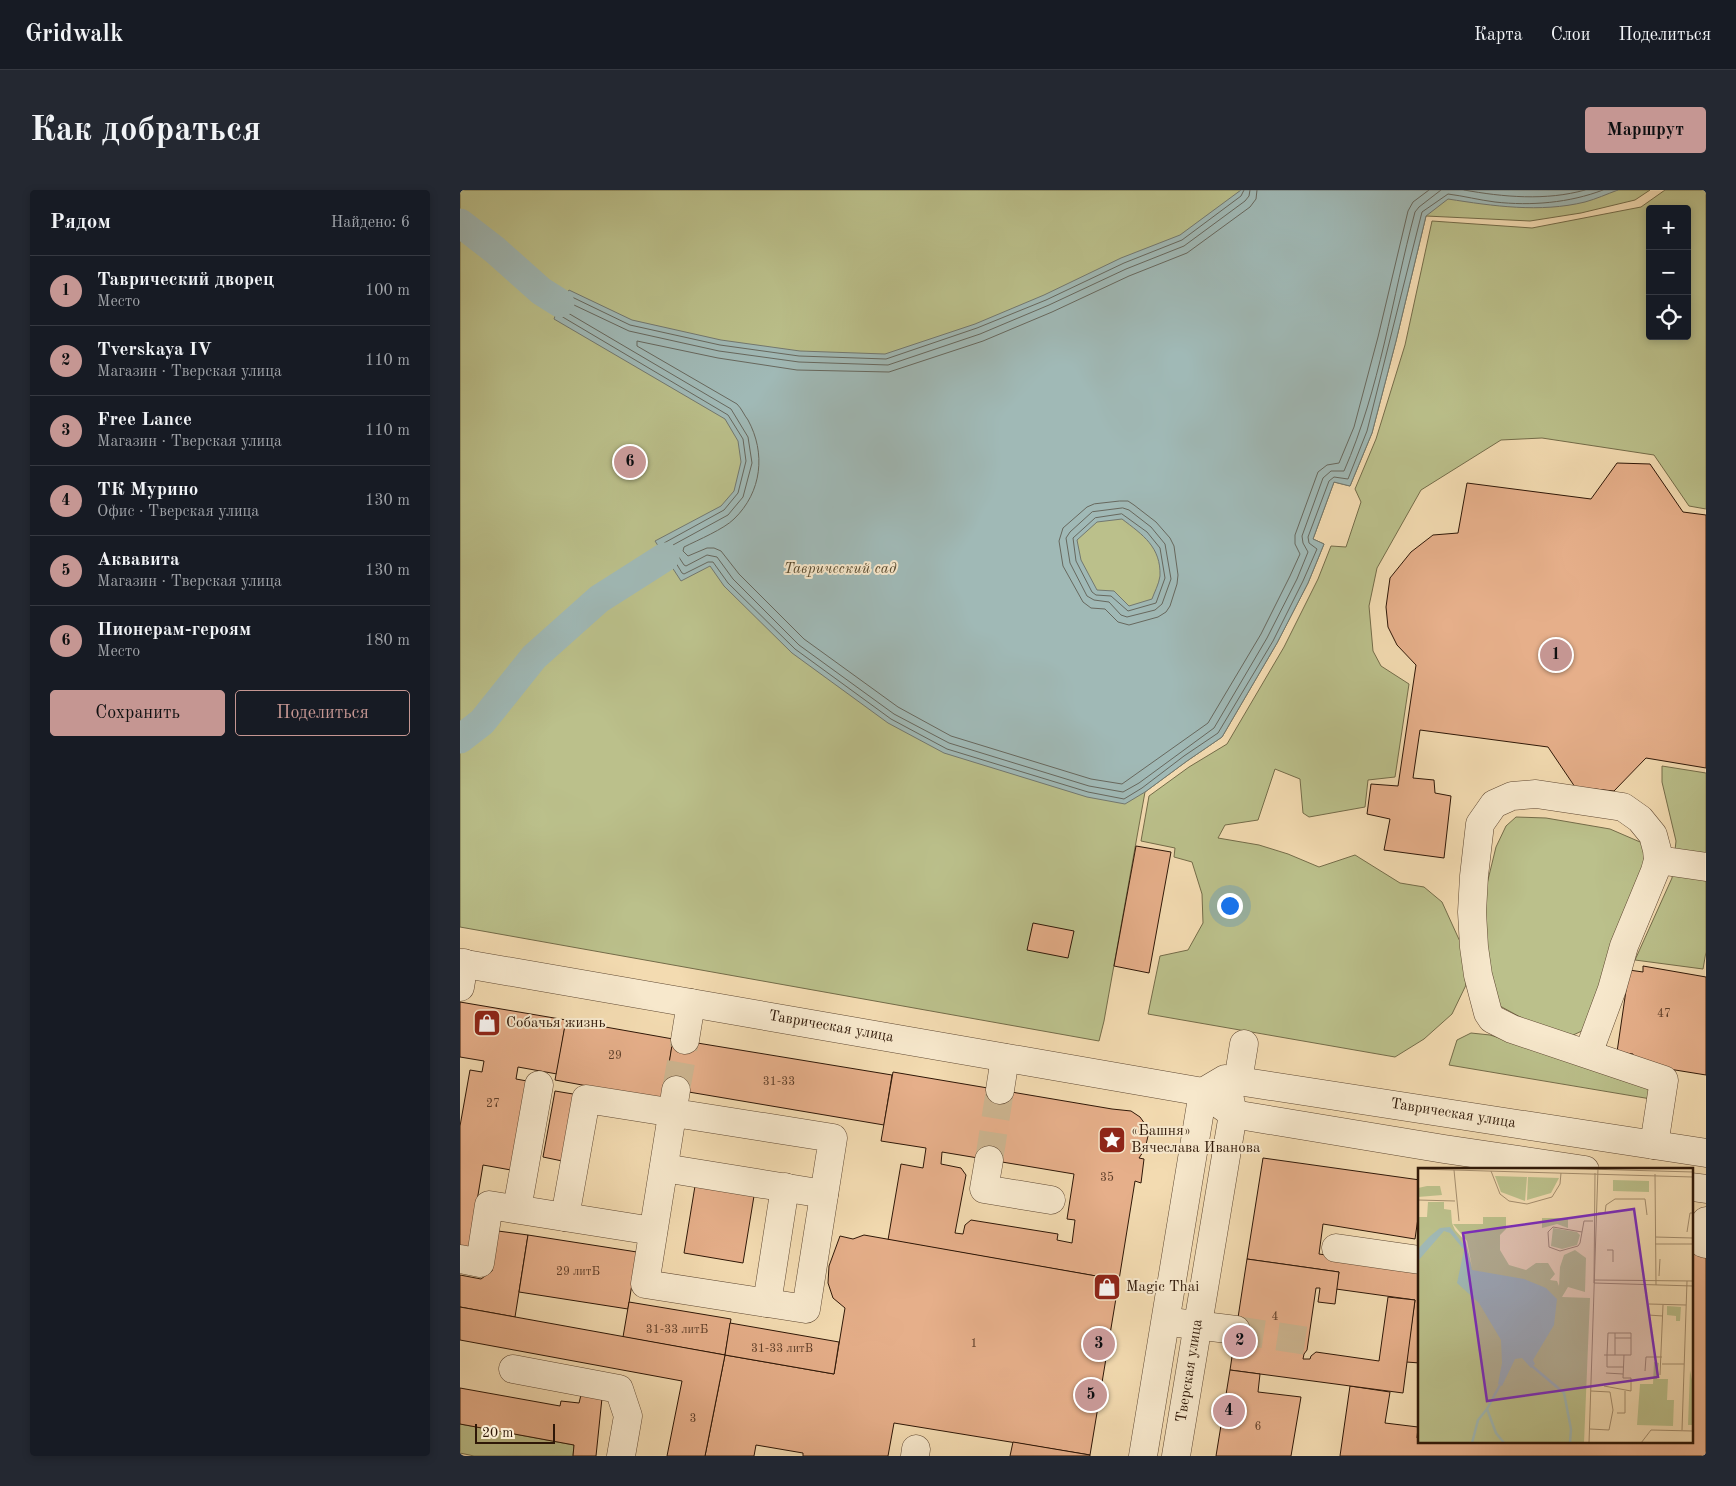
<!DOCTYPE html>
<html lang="ru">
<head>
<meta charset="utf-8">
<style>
  body { margin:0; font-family:"Old Standard TT",serif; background:#242831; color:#f1f3f6 }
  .controls { position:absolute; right:15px; top:15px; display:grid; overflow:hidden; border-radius:5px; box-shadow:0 2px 8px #0003 }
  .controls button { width:45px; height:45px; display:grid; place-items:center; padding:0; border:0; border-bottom:1px solid #363941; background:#171b24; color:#f1f3f6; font:25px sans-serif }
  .scale { position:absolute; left:15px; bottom:12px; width:80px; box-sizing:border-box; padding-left:5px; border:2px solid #2e1707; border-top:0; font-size:14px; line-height:18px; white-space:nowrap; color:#2e1707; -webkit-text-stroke:4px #f7e8cc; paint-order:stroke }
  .you { position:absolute; left:769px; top:715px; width:18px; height:18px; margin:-12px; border:4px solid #fff; border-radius:50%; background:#1a73e8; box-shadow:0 0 0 8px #1a73e833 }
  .badge { display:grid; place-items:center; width:32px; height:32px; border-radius:50%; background:#c59692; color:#111; font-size:16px; font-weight:700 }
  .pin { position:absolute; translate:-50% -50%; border:2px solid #fff; box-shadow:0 1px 5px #0006 }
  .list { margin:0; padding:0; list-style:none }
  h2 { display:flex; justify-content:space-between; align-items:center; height:65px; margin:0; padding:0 20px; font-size:21px }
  h2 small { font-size:16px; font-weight:400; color:#9ea1a6 }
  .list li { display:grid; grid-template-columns:32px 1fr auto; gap:15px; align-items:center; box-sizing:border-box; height:70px; padding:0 20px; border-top:1px solid #363941 }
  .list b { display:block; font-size:19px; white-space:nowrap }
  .list p { margin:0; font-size:16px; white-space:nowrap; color:#9ea1a6 }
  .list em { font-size:16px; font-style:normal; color:#9ea1a6 }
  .actions { display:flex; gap:10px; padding:15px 20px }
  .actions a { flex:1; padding:11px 0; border:1px solid #c59692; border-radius:5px; text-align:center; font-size:18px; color:#c59692 }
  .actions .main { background:#c59692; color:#111 }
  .icon { flex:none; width:28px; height:28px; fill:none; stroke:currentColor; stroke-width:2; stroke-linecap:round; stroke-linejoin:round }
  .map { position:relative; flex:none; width:1246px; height:1266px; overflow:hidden; border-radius:5px }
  header { display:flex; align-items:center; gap:30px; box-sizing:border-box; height:70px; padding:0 25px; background:#171b24; border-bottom:1px solid #363941 }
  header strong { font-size:24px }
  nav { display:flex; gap:28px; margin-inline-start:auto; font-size:18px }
  .intro { display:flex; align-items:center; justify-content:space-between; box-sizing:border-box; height:120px; padding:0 30px }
  h1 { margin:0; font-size:35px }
  .button { padding:12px 22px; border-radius:5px; background:#c59692; color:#111; font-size:18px; font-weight:700 }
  main { display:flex; gap:30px; padding:0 30px }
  aside { flex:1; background:#171b24; border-radius:5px; box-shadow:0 2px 8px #0003 }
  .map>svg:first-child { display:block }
  .green { fill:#bbc08b; stroke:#746c49; fill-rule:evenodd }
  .water { fill:#a0b9b6; stroke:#727870; fill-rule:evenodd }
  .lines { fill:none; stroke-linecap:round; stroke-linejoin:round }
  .shore { stroke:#67685e; stroke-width:1 }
  .canal { stroke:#a0b9b6; stroke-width:29 }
  .building { fill:#e6af8a; stroke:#2e1707; fill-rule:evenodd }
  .minor-tunnel { stroke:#ccb48f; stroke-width:28; stroke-dasharray:28 14; stroke-linecap:butt }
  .minor-casing { stroke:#5f4832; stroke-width:29 }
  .minor { stroke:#f7e8cc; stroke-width:28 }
  .labels { text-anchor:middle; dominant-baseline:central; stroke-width:4; stroke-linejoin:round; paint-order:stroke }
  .number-label { font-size:12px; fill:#5c3d28 }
  .park-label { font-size:15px; font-style:italic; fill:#584a2f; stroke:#f7e8cc }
  .poi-label { font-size:15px; fill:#2e1707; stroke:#f7e8cc; text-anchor:start }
  .street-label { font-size:15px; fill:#2e1707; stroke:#f7e8cc }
  .inset-river { fill:none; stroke:#a0b9b6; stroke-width:2.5 }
  .inset-road { fill:none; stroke:#a48d6d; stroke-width:1 }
  .view { fill:#7b2cbf; fill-opacity:0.15; stroke:#7b2cbf; stroke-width:2.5 }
  .inset-edge { fill:none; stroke:#2e1707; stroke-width:2.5 }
</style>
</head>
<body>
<header>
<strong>Gridwalk</strong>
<nav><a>Карта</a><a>Слои</a><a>Поделиться</a></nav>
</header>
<div class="intro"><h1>Как добраться</h1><a class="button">Маршрут</a></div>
<main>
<aside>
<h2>Рядом<small>Найдено: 6</small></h2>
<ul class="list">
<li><span class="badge">1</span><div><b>Таврический дворец</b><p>Место</p></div><em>100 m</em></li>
<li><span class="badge">2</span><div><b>Tverskaya IV</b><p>Магазин · Тверская улица</p></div><em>110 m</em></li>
<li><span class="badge">3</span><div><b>Free Lance</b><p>Магазин · Тверская улица</p></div><em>110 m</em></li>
<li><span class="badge">4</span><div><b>ТК Мурино</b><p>Офис · Тверская улица</p></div><em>130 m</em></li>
<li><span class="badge">5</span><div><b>Аквавита</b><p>Магазин · Тверская улица</p></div><em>130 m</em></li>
<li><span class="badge">6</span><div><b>Пионерам-героям</b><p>Место</p></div><em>180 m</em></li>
</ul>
<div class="actions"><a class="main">Сохранить</a><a>Поделиться</a></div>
</aside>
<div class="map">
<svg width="1246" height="1266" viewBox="0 0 1246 1266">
  <rect width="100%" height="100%" fill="#f3dbb1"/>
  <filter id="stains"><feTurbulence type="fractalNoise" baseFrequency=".004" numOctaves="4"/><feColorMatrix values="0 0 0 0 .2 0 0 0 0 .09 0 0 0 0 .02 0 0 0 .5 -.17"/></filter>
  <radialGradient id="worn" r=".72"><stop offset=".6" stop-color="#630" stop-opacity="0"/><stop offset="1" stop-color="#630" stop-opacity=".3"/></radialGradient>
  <g class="green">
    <polygon points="0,0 1190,0 1175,10 1121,23 1070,31 966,26 936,151 912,243 890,296 874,292 853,349 864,354 848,393 817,453 762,547 727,571 685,602 644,831 639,851 0,737"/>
    <path d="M1205 0H1246V319L1229 316 1194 265 1082 248 1041 250 961 300 917 378 909 416 913 461 921 476 949 494 935 587 908 590 905 617 849 627 843 623 840 589 815 579 798 630 765 635 758 648 799 655 828 664 859 677 895 665 940 693 964 697 982 712 1002 756 1006 795 992 824 964 849 935 867 688 824 700 766 728 760 743 733 742 704 732 672 714 667 715 658 681 651 689 606 729 577 767 554 824 457 858 389 871 356 886 357 901 312 895 299 916 249 945 155 972 31 1072 38 1181 17ZM1190 19H1227V146H1190Z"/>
    <polygon points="1202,576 1246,583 1246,762 1243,779 1175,770 1212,688 1216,651 1202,592"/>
    <polygon points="1056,627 1086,628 1150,639 1187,655 1191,675 1124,840 1111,846 1073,834 1040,816 1027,783 1025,742 1026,698 1036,657 1046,636"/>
    <polygon points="1011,843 1030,845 1186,893 1191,909 989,875 997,850"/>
    <polygon points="0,1234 114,1255 113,1266 14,1266 0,1263"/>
  </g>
  <path class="water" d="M781 0H1158C1147 4 1136 9 1125 12 1080 23 1033 16 988 9L966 26 936 151 912 243 890 296 874 292 853 349 864 354 848 393 817 453 762 547 727 571 685 602 665 614 627 607 484 563 428 533 332 463 264 396 250 376 221 391 195 351 261 316 274 301 281 272 278 251 265 229 94 129 100 113 109 100 172 130 261 150 340 161 425 164 515 134 584 105 661 68 720 45ZM662 329C683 345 701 357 700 386 699 394 694 403 692 409L669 416 654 401 637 400 621 370 617 350 637 332Z"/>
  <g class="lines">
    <g class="shore">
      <path d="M784 0 781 6 722 50 664 73 586 110 517 138 426 169 339 166 260 155 170 135 112 107 104 115 101 126 268 225 283 249 286 271 278 303 264 320 204 353 222 383 224 384 248 372H253L268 393 335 459 431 529 487 559 628 602 664 609 682 598 724 566 758 543 813 451 843 391 857 359 849 353 848 347 869 291 874 287 888 289 907 241 962 22 988 4C1004 6 1019 10 1035 12 1071 16 1109 13 1143 0"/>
      <path d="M790 0 789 6 785 11 724 56 666 79 589 115 520 144 428 175 339 172 259 161 169 141 114 115 110 118 108 123 271 219 288 247 292 273 283 307 268 325 213 355V358L224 375 226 376 247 365 257 367 273 389 339 455 434 524 489 553 629 596 663 602 679 593 754 538 807 448 837 389 848 362 843 353 842 346 863 288 871 281H884C920 199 932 108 955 22L959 17 981 0"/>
      <path d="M797 0 796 9 790 17 727 63 669 86 592 122 523 151 429 182 337 180 258 168 177 151V156L277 214C282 219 284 225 288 230 306 263 302 302 274 329 264 339 238 350 224 357L223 361 228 366 247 358H254L261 361 279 384 344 449 438 517 491 546 631 589 662 594 748 533 801 444 830 386 840 364 835 354V345L858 282 867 275 879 273 894 237 918 147 948 21 953 12 969 0"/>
      <path d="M1004 0C1043 7 1086 11 1125 0"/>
      <polygon points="660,311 668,311 674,315 696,332 710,348 714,356 718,385 717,394 710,416 706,422 698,427 669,435 658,432 645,419 631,418 623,412 603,376 599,351 603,338 627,317 634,314"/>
      <polygon points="663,318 669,320 691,337 705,354 711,389 702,414 695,420 667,427 661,425 649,412 634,410 627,406 610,373 606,348 610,342 632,322"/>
      <polygon points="662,324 687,342 700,358 705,388 696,413 668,421 651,406 636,405 632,402 616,371 613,348 635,328"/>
    </g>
    <g class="canal">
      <polyline points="0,33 35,60 81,101 100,113"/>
      <polyline points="0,549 22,532 74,467 139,409 205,367"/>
    </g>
  </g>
  <g class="building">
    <polygon points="1157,273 1190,274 1223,322 1246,325 1246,578 1186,568 1154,601 1115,597 1088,557 960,540 953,588 974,590 975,603 991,606 984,668 924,660 930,629 907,624 911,594 938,596 956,475 937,455 928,437 926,417 930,388 951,362 973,345 998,343 1007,293 1131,309"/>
    <polygon points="676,656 711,662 689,783 654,776"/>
    <polygon points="573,733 614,741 608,768 567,760"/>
    <polygon points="1183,776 1246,787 1246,885 1172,873 1173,864 1157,862 1169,780 1183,782"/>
    <polygon points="0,812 106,830 97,884 58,877 56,889 67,891 51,980 23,975 9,1059 0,1057 0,936 10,880 22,882 24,871 0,867"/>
    <polygon points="106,830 213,849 204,910 95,890"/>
    <polygon points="213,849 432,885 424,935 205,898"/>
    <path d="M433 882 652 919 671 921 680 927 685 934 688 946 685 959 679 968 684 969 681 993 675 991 659 1090 428 1050 441 974 463 978 466 958 421 951ZM482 962 614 984 607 1029 615 1030 612 1053 597 1050 598 1044 511 1030 505 1035 503 1044 495 1043 506 985 501 978 481 974Z"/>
    <polygon points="95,901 119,905 107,972 83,967"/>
    <polygon points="803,968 960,990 960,1014 955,1049 863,1034 859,1064 960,1079 960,1173 946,1172 955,1110 876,1099 879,1082 787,1069"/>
    <polygon points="235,996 294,1006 283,1073 224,1063"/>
    <polygon points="38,1041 68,1045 55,1127 0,1117 0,1085 21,1089 32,1081"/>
    <polygon points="68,1045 177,1062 168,1119 59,1102"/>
    <polygon points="404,1045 659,1090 630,1265 434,1233 428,1266 343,1266 343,1263 296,1255 294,1266 245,1266 265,1165 374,1184 385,1118 373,1108 368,1093 369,1076 380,1046 393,1049"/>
    <polygon points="1232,1061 1246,1063 1246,1266 880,1266 890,1196 930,1202 925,1233 958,1237 957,1248 960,1249 960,1252 1232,1252"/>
    <polygon points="787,1069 879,1082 875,1114 858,1112 860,1098 856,1098 847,1160 844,1164 843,1169 850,1169 851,1166 856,1162 919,1171 928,1107 955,1110 943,1203 770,1180"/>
    <polygon points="169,1112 271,1129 265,1165 163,1147"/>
    <polygon points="0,1117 265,1165 245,1266 207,1266 222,1191 0,1150"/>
    <polygon points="270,1133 379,1152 374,1184 265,1165"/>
    <polygon points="770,1180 800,1184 798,1202 841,1207 831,1266 756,1266"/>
    <polygon points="0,1198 100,1216 101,1211 119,1213 121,1205 142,1208 136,1266 113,1266 114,1255 0,1234"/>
    <polygon points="553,1252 630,1265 630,1266 550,1266"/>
  </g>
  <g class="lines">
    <g class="minor-tunnel">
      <polyline points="216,900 225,850"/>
      <polyline points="529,970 540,900"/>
      <polyline points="776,1140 848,1151"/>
    </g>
    <g class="minor-casing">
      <g id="minor">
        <polyline points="1198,670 1246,677"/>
        <polyline points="0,773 743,902 773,924 984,959 1125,980"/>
        <polyline points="0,797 4,773"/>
        <polyline points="225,850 231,813"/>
        <polyline points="1128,864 1152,799 1164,756 1195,681 1198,670 1197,660 1193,645 1180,629 1163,617 1076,604 1052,606 1034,614 1020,634 1014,686 1012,722 1014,757 1018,785 1028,823 1032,829 1052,839 1204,890 1194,955"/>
        <polyline points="778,891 784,854"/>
        <polyline points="540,900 545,868"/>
        <polyline points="743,902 765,889 1246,963"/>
        <polyline points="529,970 524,999 591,1010"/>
        <polyline points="204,978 364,1004"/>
        <polyline points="1232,997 1246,999"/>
        <polyline points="57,1019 79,895"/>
        <path d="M105 1027 126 909 373 948 346 1119 185 1094C195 1029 206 965 216 900"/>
        <polyline points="1246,1031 1243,1053 1246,1054"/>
        <polyline points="876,1058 960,1070"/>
        <polyline points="0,1069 20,1073 29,1015 193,1041"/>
        <polyline points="307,1113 325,997"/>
        <polyline points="719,1133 776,1140"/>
        <polyline points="53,1179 159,1199 168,1226 161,1266"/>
        <polyline points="455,1266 456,1259"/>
        <polyline points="683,1266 743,902"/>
        <polyline points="716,1266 773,924 769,905"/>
      </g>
    </g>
    <use href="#minor" class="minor"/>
  </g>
  <defs>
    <g id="shop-square" transform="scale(1.4375)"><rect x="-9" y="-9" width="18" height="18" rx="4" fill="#8f2418" stroke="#f7e8cc"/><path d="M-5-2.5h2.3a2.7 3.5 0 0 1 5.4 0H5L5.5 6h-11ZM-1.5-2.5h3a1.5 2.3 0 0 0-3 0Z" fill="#fff"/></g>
    <g id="sight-square" transform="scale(1.4375)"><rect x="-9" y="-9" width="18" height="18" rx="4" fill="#8f2418" stroke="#f7e8cc"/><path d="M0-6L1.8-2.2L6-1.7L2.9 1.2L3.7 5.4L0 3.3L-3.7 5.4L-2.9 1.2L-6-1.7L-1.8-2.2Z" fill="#fff"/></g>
  </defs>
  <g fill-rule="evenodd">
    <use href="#shop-square" x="27" y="833"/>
    <use href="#sight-square" x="652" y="950"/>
    <use href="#shop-square" x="647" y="1097"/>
  </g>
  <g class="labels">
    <g class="number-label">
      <text x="1204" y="824">47</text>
      <text x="155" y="866">29</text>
      <text x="319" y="892">31-33</text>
      <text x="33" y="914">27</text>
      <text x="647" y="988">35</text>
      <text x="118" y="1082">29 литБ</text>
      <text x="815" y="1127">4</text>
      <text x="217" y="1140">31-33 литБ</text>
      <text x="514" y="1154">1</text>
      <text x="322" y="1159">31-33 литВ</text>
      <text x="233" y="1229">3</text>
      <text x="798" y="1237">6</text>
    </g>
    <g class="park-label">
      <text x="380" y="379">Таврический сад</text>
    </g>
    <g class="poi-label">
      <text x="46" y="833">Собачья жизнь</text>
      <text x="671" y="941">«Башня»<tspan x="671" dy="17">Вячеслава Иванова</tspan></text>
      <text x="666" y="1097">Magic Thai</text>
    </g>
    <g class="street-label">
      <text transform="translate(371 837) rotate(10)">Таврическая улица</text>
      <text transform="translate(993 924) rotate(9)">Таврическая улица</text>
      <text transform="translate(730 1181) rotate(-81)">Тверская улица</text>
    </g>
  </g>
  <g transform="translate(958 978)">
    <rect width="275" height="275" fill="#f3dbb1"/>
    <path d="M77 8 109 9 107 33 83 24ZM110 9 141 10 133 25 109 32ZM195 12 231 13V24L195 23ZM9 18H22L24 27 0 29V20ZM10 34H26V41L33 42 34 55 37 62 48 74 54 99 49 73 35 56H65V49H88V61L82 67V82L91 97 108 102 118 95H130L137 106 132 112 139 113 141 118 142 99 146 87 157 82 168 90 167 124 150 119 144 129 172 130 166 275H0V49H9ZM124 50H150V60L139 56 124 60ZM135 60 159 64 162 67 159 77 144 81 133 78ZM249 138 263 139 262 153H258V148L249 147ZM236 194 241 195 239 211H250L249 232H256L255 258 219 257 222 216H235ZM272 202 275 217V257H270Z" fill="#bbc08b"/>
    <path d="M32 59 49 81 54 102 106 111 128 120 139 131 136 157 115 192 117 196 113 200 104 190 97 191 84 218 80 216 84 195 83 172 61 135 39 115 46 82 32 65 26 63 0 93V81L11 69 22 60Z" fill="#a0b9b6"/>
    <path class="inset-river" d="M114 198 146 225 153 261 152 275M82 217 69 241 78 265 86 275M54 275 60 252 69 241"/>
    <path class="inset-road" d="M134 0 275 4M0 1 275 9M36 2 41 53M73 3 82 26 91 33 109 36 134 29 142 16 143 5M237 6 238 117M0 32 37 33M180 45H187L188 37 197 31H227L229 47M164 64 135 59 130 64 131 79 142 83 160 78 162 75 166 53H175M269 64 272 45H275M237 69 275 70M237 76H275M189 82H195V94M241 108 242 91M176 112 275 113M176 115 177 5M176 115 275 118M231 136 268 137M230 147 245 148M197 170H213M186 187H213V165H190L189 187V199H205M197 187V165M244 196H266M227 203 228 189H244M188 205 205 206M242 207 245 137M186 218 213 223V210H205L206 187M199 245H207V223M172 261 191 262 195 242 192 224 173 223M264 262 269 113M171 275 180 0M223 275 233 262 275 263"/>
    <path class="view" d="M216 41 240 209 69 233 45 65Z"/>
    <rect width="275" height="275" class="inset-edge"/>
  </g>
  <rect width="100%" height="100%" filter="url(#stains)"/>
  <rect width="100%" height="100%" fill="url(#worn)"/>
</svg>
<div class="controls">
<button>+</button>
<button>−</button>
<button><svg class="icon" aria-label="locate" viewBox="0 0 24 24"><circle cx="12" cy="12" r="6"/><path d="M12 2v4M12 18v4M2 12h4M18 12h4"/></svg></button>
</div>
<div class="scale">20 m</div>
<div class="you"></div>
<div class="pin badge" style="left:1096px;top:465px">1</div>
<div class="pin badge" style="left:780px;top:1151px">2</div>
<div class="pin badge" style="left:639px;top:1154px">3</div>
<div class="pin badge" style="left:769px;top:1221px">4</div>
<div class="pin badge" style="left:631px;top:1205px">5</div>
<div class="pin badge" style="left:170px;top:272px">6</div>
</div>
</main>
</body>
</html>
